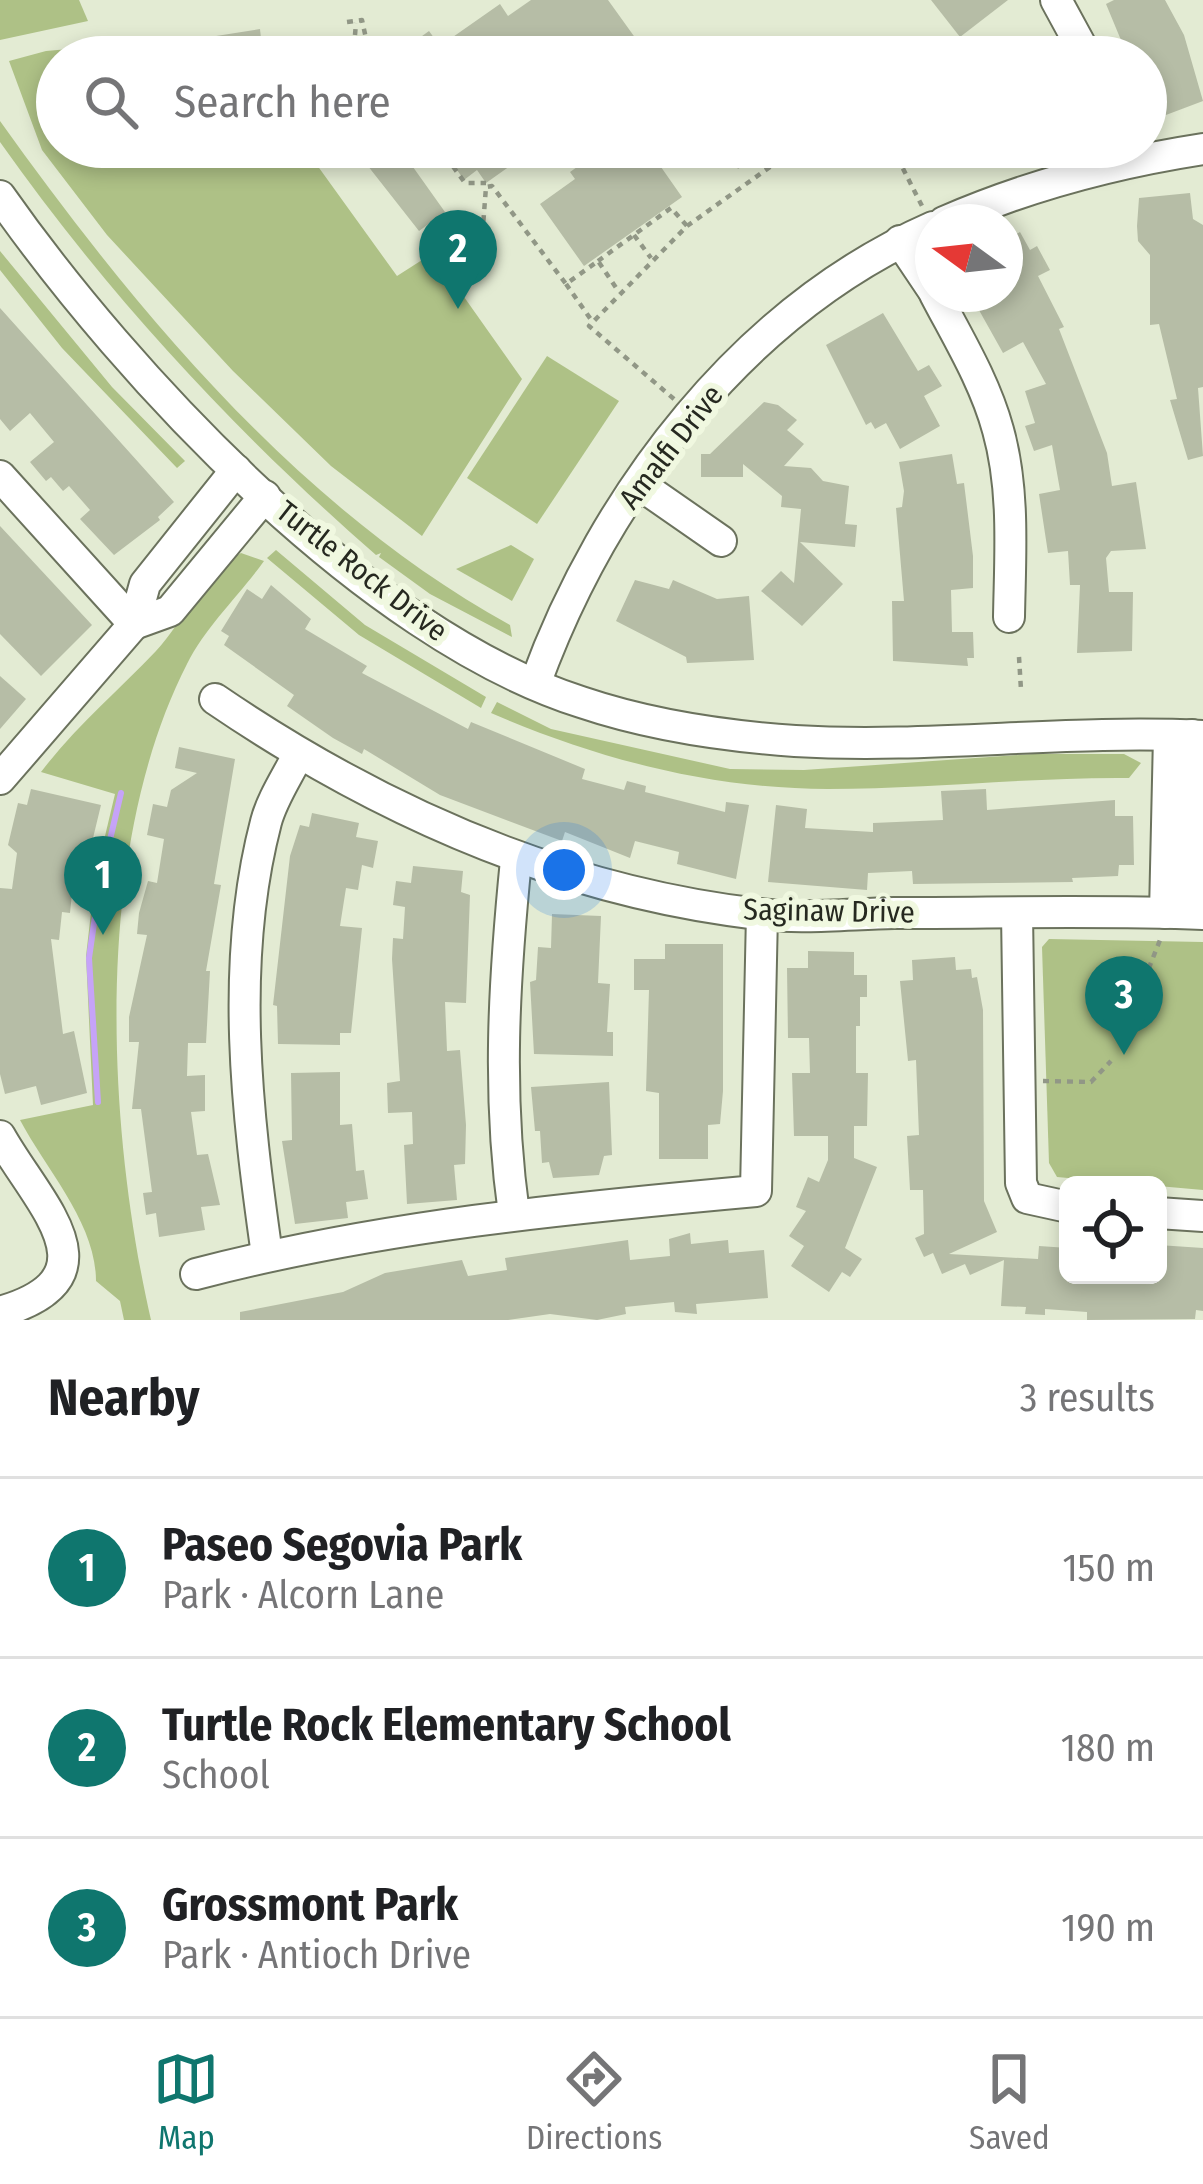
<!DOCTYPE html>
<html lang="en">
<head>
<meta charset="utf-8">
<style>
  body { margin:0; font-family:"Fira Sans Condensed",sans-serif; background:#f6f6f6; color:#202124 }
  .controls { position:absolute; right:36px; bottom:36px; display:grid; overflow:hidden; border-radius:18px; box-shadow:0 6px 18px #0003 }
  .controls button { width:108px; height:108px; display:grid; place-items:center; padding:0; border:0; border-bottom:3px solid #e0e0e0; background:#fff; color:#202124; font:60px sans-serif }
  .compass { position:absolute; left:915px; top:204px; width:108px; height:108px; border-radius:50%; background:#fff; box-shadow:0 6px 18px #0003; rotate:285deg }
  .you { position:absolute; left:564px; top:870px; width:42px; height:42px; margin:-30px; border:9px solid #fff; border-radius:50%; background:#1a73e8; box-shadow:0 0 0 18px #1a73e833 }
  .badge { display:grid; place-items:center; width:78px; height:78px; border-radius:50%; background:#0f766e; color:#fff; font-size:39px; font-weight:700 }
  .pin { position:absolute; translate:-50% -99px; filter:drop-shadow(0 3px 6px #0008) }
  .pin::after { content:''; position:absolute; top:63px; width:42px; height:36px; background:inherit; clip-path:polygon(0 0,100% 0,50% 100%) }
  .list { margin:0; padding:0; list-style:none }
  h2 { display:flex; justify-content:space-between; align-items:center; height:156px; margin:0; padding:0 48px; font-size:51px }
  h2 small { font-size:39px; font-weight:400; color:#757577 }
  .list li { display:grid; grid-template-columns:78px 1fr auto; gap:36px; align-items:center; box-sizing:border-box; height:180px; padding:0 48px; border-top:3px solid #e0e0e0 }
  .list b { display:block; font-size:45px; white-space:nowrap }
  .list p { margin:0; font-size:39px; white-space:nowrap; color:#757577 }
  .list em { font-size:39px; font-style:normal; color:#757577 }
  .icon { flex:none; width:66px; height:66px; fill:none; stroke:currentColor; stroke-width:2; stroke-linecap:round; stroke-linejoin:round }
  .map { position:relative; flex:none; width:1203px; height:1320px; overflow:hidden }
  .search { position:absolute; background:#fff; box-shadow:0 6px 18px #0003; left:36px; right:36px; top:36px; height:132px; display:flex; align-items:center; gap:30px; box-sizing:border-box; padding:0 42px; border-radius:66px; color:#757577; font-size:45px }
  .sheet { height:696px; background:#fff }
  nav { display:flex; justify-content:space-around; align-items:center; box-sizing:border-box; height:168px; border-top:3px solid #e0e0e0; background:#fff; font-size:33px; color:#757577 }
  nav a { display:grid; justify-items:center; gap:6px }
  nav .on { color:#0f766e }
  .map>svg:first-child { display:block }
  .green { fill:#aec186 }
  .lines { fill:none; stroke-linecap:round; stroke-linejoin:round }
  .stream { stroke:#c6a3f8; stroke-width:6 }
  .building { fill:#b6bda6 }
  .minor-casing { stroke:#6b725d; stroke-width:34 }
  .path { stroke:#919786; stroke-width:4.5; stroke-dasharray:6 6; stroke-linecap:butt }
  .minor { stroke:#fff; stroke-width:30 }
  .labels { text-anchor:middle; dominant-baseline:central; stroke-width:12; stroke-linejoin:round; paint-order:stroke }
  .street-label { font-size:30px; fill:#262920; stroke:#f0f8e0 }
</style>
</head>
<body>
<div class="map">
<svg width="1203" height="1320" viewBox="0 0 1203 1320">
  <rect width="100%" height="100%" fill="#e3ebd3"/>
  <g class="green">
    <polygon points="0,0 79,0 88,21 0,40"/>
    <polygon points="149,42 151,57 57,57 57,147 304,147 397,276 433,253 522,379 422,536 331,466 233,371 107,235 42,150 9,61 46,51"/>
    <path d="M0 121C138 314 300 509 510 625L512 637 430 594 379 557 381 553 376 555C235 432 108 295 0 142Z"/>
    <polygon points="0,251 112,387 185,461 177,468 62,348 0,270"/>
    <polygon points="547,356 619,401 537,524 467,478"/>
    <polygon points="511,545 534,559 512,601 456,569"/>
    <polygon points="276,550 365,625 486,697 481,708 359,635 267,558"/>
    <path d="M241 553 264 561C239 596 206 626 187 664 93 848 106 1123 151 1320H124L120 1301 96 1281C96 1223 47 1171 20 1120L93 1105 86 956 95 878 115 794 41 772C76 726 117 692 156 651 184 621 204 572 241 553Z"/>
    <path d="M497 702 551 729 730 769 804 770 1033 754H1124L1141 763 1129 778C1029 777 928 789 828 789 711 789 598 759 491 713Z"/>
    <polygon points="1049,939 1203,942 1203,1190 1057,1177 1049,1163 1042,947"/>
  </g>
  <g class="lines">
    <polyline class="stream" points="98,1102 89,958 100,882 121,793"/>
  </g>
  <g class="building">
    <polygon points="531,0 608,0 649,57 393,57 429,31 440,46 500,4 508,16"/>
    <polygon points="931,0 1008,0 960,37"/>
    <polygon points="1114,0 1165,0 1184,35 1203,101 1158,118 1146,89 1146,57 1128,57 1106,4"/>
    <polygon points="260,29 263,57 146,57 146,47"/>
    <polygon points="353,147 512,147 520,159 486,183 477,170 464,180 441,147 413,167 445,212 419,231"/>
    <polygon points="621,147 647,147 682,197 584,266 540,204 575,179 570,172 601,150 606,158"/>
    <polygon points="723,147 769,147 738,169"/>
    <polygon points="1190,193 1193,219 1203,225 1203,387 1198,388 1203,456 1188,460 1170,400 1177,399 1159,324 1150,325 1150,255 1138,241 1137,226 1139,198"/>
    <polygon points="1020,232 1030,250 1037,246 1050,270 1038,276 1064,327 1059,329 1107,453 1112,486 1136,482 1146,549 1111,551 1106,558 1109,592 1133,592 1132,651 1077,653 1080,585 1070,585 1068,551 1048,553 1039,494 1060,490 1052,445 1034,451 1025,426 1035,423 1025,391 1046,384 1023,342 1003,353 970,294 1005,294 1005,240"/>
    <polygon points="0,308 174,502 158,517 160,520 114,555 80,519 90,510 69,486 63,491 51,477 46,481 30,462 54,442 30,413 10,431 0,419"/>
    <polygon points="883,313 918,371 929,365 942,386 924,396 940,426 900,449 886,423 875,429 871,422 866,425 826,345"/>
    <polygon points="764,402 778,405 797,420 787,430 804,444 784,466 811,468 823,481 849,486 845,524 857,525 855,547 800,542 843,584 802,626 761,591 781,571 794,583 801,509 781,507 782,496 743,464 743,477 701,477 701,454 710,454"/>
    <polygon points="952,454 957,484 964,483 973,556 973,588 951,590 952,632 973,632 974,658 967,658 968,666 893,661 892,601 904,601 896,508 902,507 904,491 899,462"/>
    <polygon points="0,526 92,625 41,676 0,634"/>
    <polygon points="635,580 669,589 673,580 717,599 749,596 754,660 687,663 686,657 616,621"/>
    <polygon points="271,585 311,619 305,629 367,666 362,673 468,729 471,722 585,769 582,779 624,790 627,781 646,786 645,792 725,812 726,802 749,805 736,879 677,864 679,852 635,841 630,858 565,832 562,841 440,795 364,749 362,754 333,738 287,706 294,695 224,645 229,636 221,631 247,589 262,599"/>
    <polygon points="0,676 26,699 0,729"/>
    <polygon points="179,747 235,759 214,884 221,885 206,971 210,971 206,1043 188,1043 187,1076 205,1075 205,1111 191,1112 197,1155 208,1154 220,1205 201,1207 205,1230 159,1237 156,1213 146,1215 143,1193 152,1192 141,1109 132,1109 139,1042 129,1042 129,1017 147,935 137,934 139,913 148,881 157,883 164,839 147,835 153,804 167,807 171,790 197,773 175,768"/>
    <polygon points="31,789 101,805 86,867 75,864 70,913 62,912 59,940 51,939 63,1034 74,1031 87,1093 41,1105 36,1086 5,1094 0,1074 0,888 12,889 17,853 8,845 18,803 27,805"/>
    <polygon points="986,789 987,810 1115,800 1115,816 1133,816 1134,865 1119,865 1118,876 1072,878 1073,882 913,884 912,871 868,873 867,890 768,882 776,805 807,809 805,828 873,832 873,823 943,820 941,791"/>
    <polygon points="312,813 359,823 356,837 378,841 373,868 362,865 358,890 346,888 340,926 362,928 351,1033 340,1033 340,1045 278,1044 277,1006 273,1005 290,856 300,825 309,827"/>
    <polygon points="413,866 463,871 461,892 470,895 466,1003 445,1002 447,1051 460,1050 466,1125 465,1164 454,1165 457,1200 407,1204 404,1145 413,1144 412,1112 388,1113 387,1083 400,1081 392,959 393,938 403,939 405,907 393,905 396,881 411,883"/>
    <polygon points="552,914 601,916 598,983 610,984 607,1032 613,1032 613,1056 534,1054 530,982 536,980 538,947 551,948"/>
    <polygon points="665,944 723,944 723,1091 720,1124 708,1125 708,1159 659,1159 659,1093 646,1091 649,990 634,990 634,959 665,959"/>
    <polygon points="808,951 854,952 854,975 867,975 867,997 860,997 860,1026 856,1026 856,1073 868,1073 867,1126 854,1126 854,1158 877,1167 845,1248 862,1259 850,1277 842,1272 829,1292 791,1266 804,1246 789,1236 806,1211 796,1207 808,1177 819,1182 828,1160 828,1136 794,1136 792,1073 810,1073 809,1038 788,1038 787,968 808,968"/>
    <polygon points="955,957 956,970 971,969 972,978 977,977 983,1010 984,1201 997,1232 949,1254 1038,1259 1039,1246 1068,1248 1068,1275 1158,1275 1158,1245 1203,1248 1203,1311 1196,1310 1195,1319 1087,1320 1087,1312 1045,1309 1045,1315 1025,1314 1026,1307 1001,1306 1004,1260 970,1275 965,1264 942,1274 933,1253 924,1257 915,1238 924,1234 923,1190 910,1190 907,1136 919,1135 916,1060 908,1061 900,981 913,980 912,960"/>
    <polygon points="340,1072 340,1125 352,1124 356,1171 364,1170 368,1199 346,1202 348,1218 295,1224 282,1141 292,1140 291,1073"/>
    <polygon points="609,1082 612,1155 604,1156 599,1175 553,1178 549,1162 542,1163 540,1131 535,1131 531,1087"/>
    <polygon points="690,1233 691,1244 728,1240 729,1253 764,1250 768,1298 696,1304 697,1314 675,1312 674,1302 625,1307 626,1314 597,1320 550,1314 508,1320 240,1320 240,1312 343,1292 385,1273 462,1260 468,1276 507,1270 505,1258 628,1240 630,1260 670,1256 669,1239"/>
  </g>
  <g class="lines">
    <g class="minor-casing">
      <g id="minor">
        <polyline points="1056,0 1087,57"/>
        <path d="M0 196C127 377 367 634 581 702 649 725 723 736 795 741 930 749 1067 729 1203 736"/>
        <path d="M944 222C1029 185 1112 163 1203 149"/>
        <polyline points="900,241 933,290"/>
        <path d="M935 294C958 338 985 382 998 430 1015 490 1010 556 1009 617"/>
        <polyline points="0,476 134,624"/>
        <polyline points="639,484 721,541"/>
        <polyline points="134,624 170,611 265,496"/>
        <path d="M535 684C604 494 744 310 933 227"/>
        <path d="M215 699C378 810 559 891 758 914 802 919 849 914 894 913 997 913 1100 910 1203 914"/>
        <polyline points="0,779 134,624 145,584 236,470"/>
        <polyline points="1017,913 1021,1183 1027,1198 1068,1207"/>
        <polyline points="1165,913 1169,736"/>
        <polyline points="1192,913 1192,735"/>
        <path d="M0 1136C38 1204 121 1277 0 1312"/>
        <polyline points="1158,1213 1203,1216"/>
        <path d="M514 1214C497 1094 504 980 516 860"/>
        <path d="M267 1255C247 1114 229 963 266 822 272 799 287 777 298 755"/>
        <path d="M196 1274C379 1226 568 1208 756 1191L762 914"/>
      </g>
    </g>
    <g class="path">
      <polyline points="347,22 362,20 370,57"/>
      <polyline points="354,47 356,23"/>
      <polyline points="439,147 465,183 486,183"/>
      <polyline points="892,147 922,206"/>
      <polyline points="634,235 651,258"/>
      <polyline points="454,237 483,226 486,187 492,186 566,284 598,261 619,292"/>
      <polyline points="598,261 671,208 687,226"/>
      <polyline points="566,284 592,321"/>
      <polyline points="674,399 589,326 687,226 798,147"/>
      <polyline points="1019,657 1021,690"/>
      <polyline points="1131,1013 1162,935"/>
      <polyline points="1043,1081 1091,1082 1111,1061"/>
    </g>
    <use href="#minor" class="minor"/>
  </g>
  <g class="labels">
    <g class="street-label">
      <text transform="translate(671 447) rotate(-52)">Amalfi Drive</text>
      <text transform="translate(362 571) rotate(38)">Turtle Rock Drive</text>
      <text transform="translate(829 911) rotate(1)">Saginaw Drive</text>
    </g>
  </g>
</svg>
<div class="controls">
<button><svg class="icon" aria-label="locate" viewBox="0 0 24 24"><circle cx="12" cy="12" r="6"/><path d="M12 2v4M12 18v4M2 12h4M18 12h4"/></svg></button>
</div>
<svg class="compass" viewBox="-18 -18 36 36"><path d="M0-13l5 13h-10z" fill="#e53935"/><path d="M0 13l5-13h-10z" fill="#757577"/></svg>
<div class="you"></div>
<div class="pin badge" style="left:103px;top:935px">1</div>
<div class="pin badge" style="left:458px;top:309px">2</div>
<div class="pin badge" style="left:1124px;top:1055px">3</div>
<div class="search"><svg class="icon" aria-label="search" viewBox="0 0 24 24"><circle cx="10" cy="10" r="6"/><path d="M15 15l6 6"/></svg>Search here</div>
</div>
<section class="sheet">
<h2>Nearby<small>3 results</small></h2>
<ul class="list">
<li><span class="badge">1</span><div><b>Paseo Segovia Park</b><p>Park · Alcorn Lane</p></div><em>150 m</em></li>
<li><span class="badge">2</span><div><b>Turtle Rock Elementary School</b><p>School</p></div><em>180 m</em></li>
<li><span class="badge">3</span><div><b>Grossmont Park</b><p>Park · Antioch Drive</p></div><em>190 m</em></li>
</ul>
</section>
<nav>
<a class="on"><svg class="icon" aria-label="map" viewBox="0 0 24 24"><path d="M3 6l6-2 6 2 6-2v14l-6 2-6-2-6 2zM9 4v14M15 6v14"/></svg>Map</a>
<a><svg class="icon" aria-label="directions" viewBox="0 0 24 24"><path d="M12 3l9 9-9 9-9-9zM9 14v-3h6M13 9l2 2-2 2"/></svg>Directions</a>
<a><svg class="icon" aria-label="saved" viewBox="0 0 24 24"><path d="M7 4h10v16l-5-4-5 4z"/></svg>Saved</a>
</nav>
</body>
</html>
